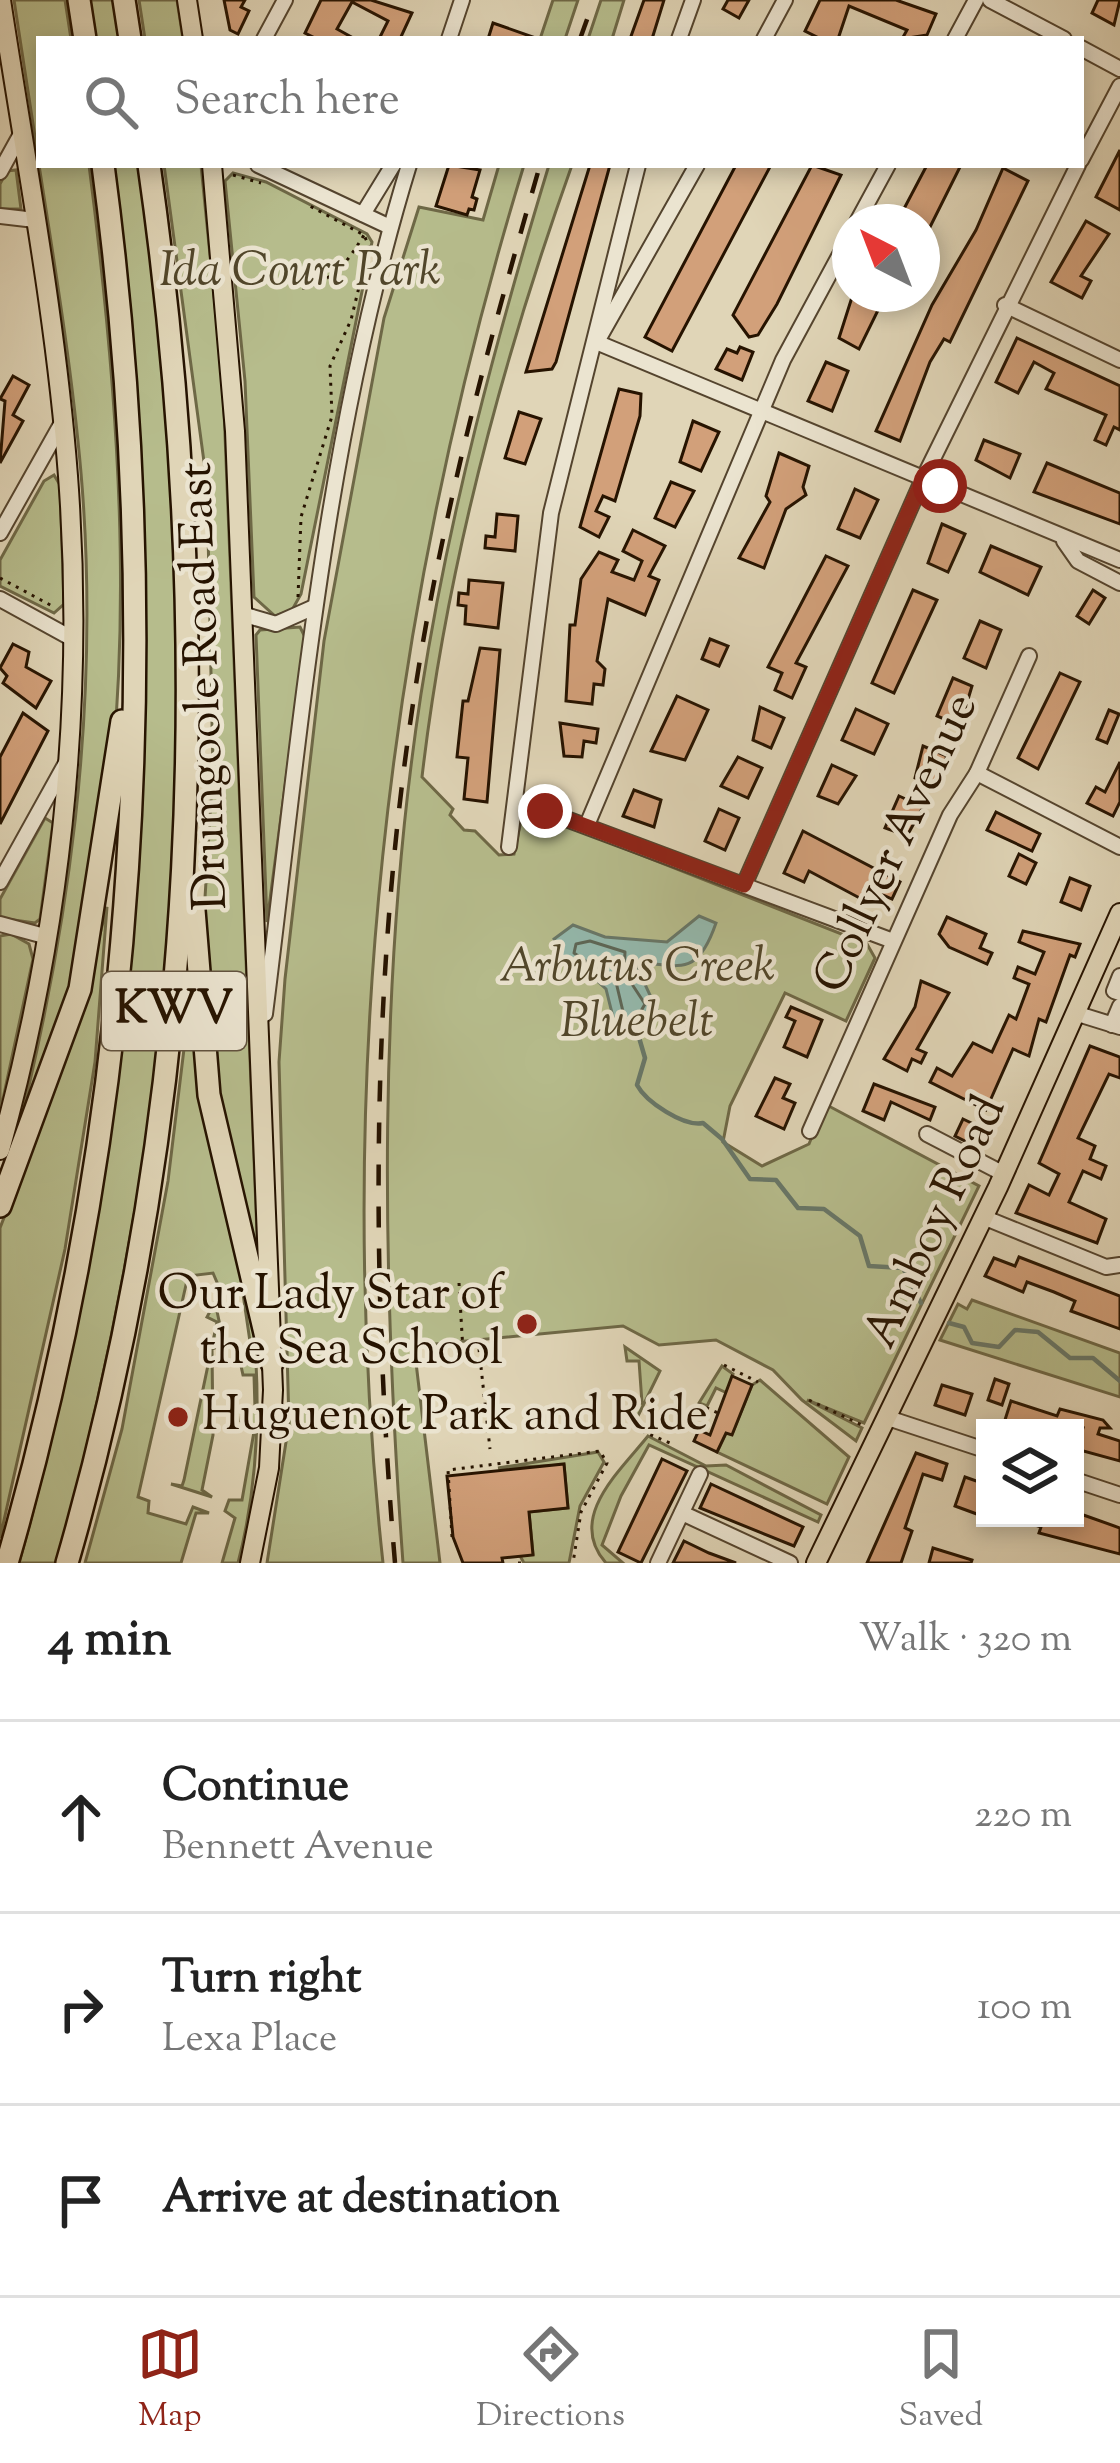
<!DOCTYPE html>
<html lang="en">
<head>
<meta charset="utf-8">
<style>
  body { margin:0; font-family:"Sorts Mill Goudy",serif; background:#f6f6f6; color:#222 }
  .controls { position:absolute; right:36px; bottom:36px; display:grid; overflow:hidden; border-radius:0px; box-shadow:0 6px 18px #0003 }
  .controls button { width:108px; height:108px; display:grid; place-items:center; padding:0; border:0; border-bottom:3px solid #e0e0e0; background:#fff; color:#222; font:60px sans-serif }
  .compass { position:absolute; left:832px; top:204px; width:108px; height:108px; border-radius:50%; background:#fff; box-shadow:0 6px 18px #0003; rotate:318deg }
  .stop { position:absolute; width:36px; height:36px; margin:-27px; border:9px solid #8f2418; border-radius:50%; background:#fff }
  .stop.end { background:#8f2418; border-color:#fff; box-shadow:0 3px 12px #0008 }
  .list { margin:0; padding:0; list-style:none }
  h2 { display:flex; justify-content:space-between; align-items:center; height:156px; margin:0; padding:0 48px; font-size:51px }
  h2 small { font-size:39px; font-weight:400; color:#767676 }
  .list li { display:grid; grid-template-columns:78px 1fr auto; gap:36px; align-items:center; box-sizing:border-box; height:192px; padding:0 48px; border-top:3px solid #e0e0e0 }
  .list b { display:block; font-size:45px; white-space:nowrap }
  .list p { margin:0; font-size:39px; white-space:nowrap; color:#767676 }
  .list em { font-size:39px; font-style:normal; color:#767676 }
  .icon { flex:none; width:66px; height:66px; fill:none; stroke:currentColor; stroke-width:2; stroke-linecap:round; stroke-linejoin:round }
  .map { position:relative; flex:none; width:1120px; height:1563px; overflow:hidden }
  .search { position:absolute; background:#fff; box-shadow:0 6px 18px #0003; left:36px; right:36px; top:36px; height:132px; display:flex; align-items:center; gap:30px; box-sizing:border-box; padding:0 42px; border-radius:0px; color:#767676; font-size:45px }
  .sheet { height:732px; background:#fff }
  nav { display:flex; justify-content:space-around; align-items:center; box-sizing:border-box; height:168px; border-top:3px solid #e0e0e0; background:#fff; font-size:33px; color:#767676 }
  nav a { display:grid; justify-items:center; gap:6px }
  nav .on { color:#8f2418 }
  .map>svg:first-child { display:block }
  .green { fill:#b6bc8c; stroke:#6e6846; stroke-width:3 }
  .water { fill:#94b9ad; stroke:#687768; stroke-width:3 }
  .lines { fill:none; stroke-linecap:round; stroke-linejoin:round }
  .shore { stroke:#5d6656; stroke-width:3 }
  .stream { stroke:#687768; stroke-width:4.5 }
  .building { fill:#d2a07a; stroke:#261300; stroke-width:3 }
  .minor-casing { stroke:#54442e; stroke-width:18 }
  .major-casing { stroke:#261300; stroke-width:22 }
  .highway-casing { stroke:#261300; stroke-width:26 }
  .path { stroke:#261300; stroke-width:3; stroke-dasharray:3 6; stroke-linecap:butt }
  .minor { stroke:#ebe4d0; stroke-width:14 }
  .major { stroke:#e0d5b7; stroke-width:18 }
  .highway { stroke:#e0d5b7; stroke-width:21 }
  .rail { stroke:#261300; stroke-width:4.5; stroke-dasharray:21 21; stroke-linecap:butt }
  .route { stroke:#8f2418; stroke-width:15 }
  .poi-dot { fill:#8f2418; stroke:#ebe4d0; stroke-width:4.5 }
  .labels { text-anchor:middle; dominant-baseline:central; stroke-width:9; stroke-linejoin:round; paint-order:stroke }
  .shield { fill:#ebe4d0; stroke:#61523e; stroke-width:3 }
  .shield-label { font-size:45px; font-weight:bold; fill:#261300 }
  .park-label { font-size:48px; font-style:italic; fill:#51462a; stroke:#ebe4d0 }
  .street-label { font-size:48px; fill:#261300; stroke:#ebe4d0 }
  .poi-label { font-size:48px; fill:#261300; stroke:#ebe4d0; text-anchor:end }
</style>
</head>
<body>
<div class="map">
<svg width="1120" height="1563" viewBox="0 0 1120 1563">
  <rect width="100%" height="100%" fill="#e0d5b7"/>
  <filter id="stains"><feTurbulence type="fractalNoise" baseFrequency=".00167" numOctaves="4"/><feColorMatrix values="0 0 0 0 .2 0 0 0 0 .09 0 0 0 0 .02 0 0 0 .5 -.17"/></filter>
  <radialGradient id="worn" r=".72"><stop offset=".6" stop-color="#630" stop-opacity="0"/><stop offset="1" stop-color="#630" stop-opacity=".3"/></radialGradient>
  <g class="green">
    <polygon points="14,0 65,0 71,39 39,39 39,163"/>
    <polygon points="90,0 116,0 121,39 96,39"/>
    <polygon points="139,0 177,0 183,39 145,39"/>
    <polygon points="553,0 578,0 565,39 540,39"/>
    <polygon points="601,0 624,0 612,39 588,39"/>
    <path d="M39 165H89C122 420 140 682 87 935 71 1011 36 1086 11 1159 69 935 101 705 81 473 72 370 55 267 39 165Z"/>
    <path d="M114 165H140C172 392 193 625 178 855 162 1095 119 1330 58 1563H19C147 1108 176 633 114 165Z"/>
    <polygon points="164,165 201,165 223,385 258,1259 220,1121 201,962 213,769 207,484"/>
    <path d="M499 165H524C386 616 332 1093 383 1563H267L289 1423 279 1062 285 979 324 641 384 318 419 207 483 220Z"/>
    <path d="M549 165H572C502 361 446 571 422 777L453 809 450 815 464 830 475 831 499 855 514 854 521 821 528 813 540 815 867 944 875 958 846 1021 785 993 730 1106 723 1142 762 1166 809 1144 825 1104 979 1186 864 1423 807 1400 862 1428 856 1441 802 1400 773 1370 716 1340 659 1345 623 1326 414 1346 440 1563H403C382 1275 377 981 421 694 449 514 496 339 549 165Z"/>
    <polygon points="16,170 21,209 0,209 0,184 7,171"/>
    <polygon points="233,173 266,182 367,234 372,242 301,594 292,610 275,616 254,597 245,381 225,181"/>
    <polygon points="54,475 60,485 64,604 54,613 0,586 0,560 44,481"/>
    <polygon points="300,627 305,637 267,922 256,635 260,630"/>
    <polygon points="45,818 53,823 40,919 35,923 0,918 0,899"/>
    <polygon points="107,907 95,1062 65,1249 0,1538 0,1228 71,1045"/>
    <polygon points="11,934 29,944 33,959 0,1113 0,936"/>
    <path d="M191 991C229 1180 288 1371 238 1563H222L235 1518 225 1511 229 1500H242L255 1426 241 1421 242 1410 255 1409 254 1375H243L241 1366 253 1362 242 1287H219L213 1273 188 1276 138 1497 149 1501 148 1513 186 1524 193 1507 209 1513H196L181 1563H85L122 1429 168 1181Z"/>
    <polygon points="972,1300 1120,1353 1120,1397 940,1340 958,1304 967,1309"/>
    <polygon points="215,1302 224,1344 212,1349 213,1435 202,1490 212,1497 171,1484 182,1486 184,1480 217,1322 207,1317"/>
    <polygon points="625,1347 660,1371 636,1420 631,1405 642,1403 639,1361 627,1361"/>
    <polygon points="722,1366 733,1374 727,1393 716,1388 707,1406 699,1403"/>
    <polygon points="760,1380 849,1457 827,1504 717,1452 726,1433 732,1434 752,1385"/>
    <path d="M648 1436 706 1466 726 1465 821 1515 818 1522 649 1445 621 1496 602 1545 623 1563H606C566 1518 620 1471 648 1436Z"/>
    <polygon points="598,1452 604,1462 580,1506 569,1563 524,1563 520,1556 533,1554 529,1512 568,1508 564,1465 498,1468"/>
  </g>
  <path class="water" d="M699 916 716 923C696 981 678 963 635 963L657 1010 643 1031 630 1037 616 1029 606 989 585 970 570 974 554 939 573 925 605 937 667 942Z"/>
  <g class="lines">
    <polygon class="shore" points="590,941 625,952 624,972 645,1004 634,1023 625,1020 616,982 574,953 576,944"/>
    <g class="stream">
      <path d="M638 1034 645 1058 637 1085C646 1102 684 1127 703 1123L722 1139 750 1179 776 1180 798 1208 824 1209 860 1236 869 1266 903 1268 921 1303"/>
      <polyline points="949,1323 964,1327 972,1343 999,1347 1015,1330 1038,1332 1070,1358 1093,1358 1120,1381"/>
    </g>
  </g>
  <g class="building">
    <polygon points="224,0 245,0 241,7 249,11 238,34 230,30"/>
    <polygon points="321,0 371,0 412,13 400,39 379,39 388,21 352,2 337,29 355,39 317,39 305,33"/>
    <polygon points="644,0 664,0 652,39 630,39"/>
    <polygon points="728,0 749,0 739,18 723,9"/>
    <polygon points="820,0 896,0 936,14 927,35 902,39 907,30 849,6 838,39 821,39 805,31"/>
    <polygon points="1098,0 1120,0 1114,25 1092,13"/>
    <polygon points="493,23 533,37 533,39 488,39"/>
    <polygon points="1120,150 1120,210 1096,197"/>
    <polygon points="449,165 480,170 472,197 477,199 474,210 469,209 467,215 436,206"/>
    <polygon points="590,165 610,165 556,362 552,369 526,372"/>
    <polygon points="736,165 771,165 672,351 645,337"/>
    <polygon points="812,165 841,175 777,304 758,335 749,337 733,315"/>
    <polygon points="927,165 961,165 922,243 922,222 897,222"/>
    <polygon points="1003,168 1028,181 950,342 944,339 930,362 900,441 876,431 932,305 976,230"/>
    <polygon points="1086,221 1109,234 1081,276 1091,281 1082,298 1051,282"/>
    <polygon points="853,294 886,294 859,349 839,338"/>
    <polygon points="1017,338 1120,386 1120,430 1114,427 1106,445 1095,440 1106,415 1046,389 1054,373 1034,362 1018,393 996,382"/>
    <polygon points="740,347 753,352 742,380 716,369 727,349 737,353"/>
    <polygon points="826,362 848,371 832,411 808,401"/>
    <polygon points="13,376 29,385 13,415 23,421 0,463 5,401 0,399"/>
    <polygon points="619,389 641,394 640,416 615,501 603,496 596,511 609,517 599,537 580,527"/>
    <polygon points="519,412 541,419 525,464 505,458"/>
    <polygon points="693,421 719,432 701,471 680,462"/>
    <polygon points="984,440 1020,454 1010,478 976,460"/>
    <polygon points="779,453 809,466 803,487 806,495 786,509 764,568 739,558 770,502 766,496"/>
    <polygon points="1047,463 1120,493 1120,524 1034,492"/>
    <polygon points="671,482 694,491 675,527 655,518"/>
    <polygon points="855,489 878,500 860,538 838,529"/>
    <polygon points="497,514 518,516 515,551 485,548 486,536 495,537"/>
    <polygon points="942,524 965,534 948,572 928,563"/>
    <polygon points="633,530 665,546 649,576 659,580 645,615 608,599 597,661 605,669 603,685 594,684 592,704 566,701 570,625 575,625 581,579 599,552 618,560 612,572 634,580 642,561 623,551"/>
    <polygon points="991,546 1041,567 1028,595 980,572"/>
    <polygon points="826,556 848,566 796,663 806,667 792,698 775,690 782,673 768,667"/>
    <polygon points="469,580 503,583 498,628 465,624 466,606 458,605 459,593 468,594"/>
    <polygon points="913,590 937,600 894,693 872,683"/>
    <polygon points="1093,590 1105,598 1089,624 1077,616"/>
    <polygon points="980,621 1001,630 986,668 964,658"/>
    <polygon points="710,639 728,646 719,666 702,659"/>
    <polygon points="13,644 29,652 26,667 51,681 36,708 3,683 7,676 0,668"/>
    <polygon points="480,648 500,650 487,802 464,799 468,758 457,757 463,701 468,701"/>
    <polygon points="1060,673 1080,682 1038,769 1018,758"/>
    <polygon points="953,678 972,686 960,726 937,716"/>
    <polygon points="677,696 708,710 685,760 651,751"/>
    <polygon points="760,707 784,718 771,748 753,740"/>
    <polygon points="856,709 888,724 874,754 842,740"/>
    <polygon points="1109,710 1119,714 1107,743 1097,739"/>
    <polygon points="23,713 48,731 0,824 0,757"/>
    <polygon points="560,723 598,729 596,743 584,741 582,757 564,756"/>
    <polygon points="923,746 947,756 933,787 915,778"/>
    <polygon points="738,757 762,768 748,798 721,786"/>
    <polygon points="1120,762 1120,802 1113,816 1087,803 1096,787 1105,792"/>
    <polygon points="832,765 856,776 838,804 818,796"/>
    <polygon points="634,790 661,800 654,827 623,816"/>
    <polygon points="899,796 923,807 907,836 885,828"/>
    <polygon points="719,809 739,818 725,850 705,841"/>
    <polygon points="996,812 1040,834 1032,851 987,830"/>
    <polygon points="803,831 900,882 892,899 874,891 869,903 809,871 804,882 784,873"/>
    <polygon points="1019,854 1036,863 1026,884 1009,876"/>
    <polygon points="1070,878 1090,886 1081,910 1061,902"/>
    <polygon points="947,917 986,934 980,948 992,953 987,964 949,947 939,934"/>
    <polygon points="1023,931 1080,944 1075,957 1070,955 1046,1022 1039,1019 1029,1056 1013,1049 986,1110 930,1082 937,1068 952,1076 973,1043 992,1052 1009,1015 1016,1019 1029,984 1014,978 1018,967 1035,974 1044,952 1019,942"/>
    <polygon points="921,981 949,993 917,1049 926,1053 921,1063 912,1059 907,1071 884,1059 915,1007"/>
    <polygon points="791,1007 822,1020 807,1057 784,1047 795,1021 786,1017"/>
    <polygon points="1090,1046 1120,1057 1120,1078 1109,1074 1078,1138 1095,1146 1090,1159 1106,1166 1101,1179 1083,1171 1069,1202 1106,1219 1097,1243 1016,1213 1029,1185 1049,1195 1059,1174 1039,1163"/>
    <polygon points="775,1078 790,1084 783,1098 795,1103 784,1129 756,1116"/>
    <polygon points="874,1084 935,1107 930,1120 891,1102 884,1120 863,1111"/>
    <polygon points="963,1119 988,1131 979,1148 955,1136"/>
    <polygon points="1019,1257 1120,1296 1120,1329 1071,1311 1075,1301 1054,1292 1027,1282 1023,1292 985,1276 994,1258 1015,1266"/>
    <polygon points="732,1376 752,1385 732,1435 726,1433 717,1452 694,1441 699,1430 710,1435"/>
    <polygon points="995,1379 1009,1384 1002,1405 988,1400"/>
    <polygon points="942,1385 972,1394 965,1415 935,1405"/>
    <polygon points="1011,1401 1057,1416 1060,1409 1103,1420 1110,1428 1100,1428 1098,1434 1120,1441 1120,1461 1076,1449 1083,1428 1019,1428 1004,1423"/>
    <polygon points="916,1453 947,1464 942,1480 923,1474 905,1528 912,1531 901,1563 867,1563"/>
    <polygon points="662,1459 687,1471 641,1563 618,1552"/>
    <polygon points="564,1464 568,1508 529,1512 533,1555 502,1558 503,1563 463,1563 453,1537 447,1476"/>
    <polygon points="965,1477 985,1484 985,1517 955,1506"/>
    <polygon points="711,1484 803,1527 794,1546 700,1508"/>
    <polygon points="1075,1512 1120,1528 1120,1554 1039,1533 1041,1527 1020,1520 1075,1518"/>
    <polygon points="684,1541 709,1553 736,1563 673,1563"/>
    <polygon points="933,1548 972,1560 971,1563 929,1563"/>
  </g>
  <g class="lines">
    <g class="minor-casing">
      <g id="minor">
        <polyline points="990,0 1064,39"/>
        <polyline points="264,39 285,0"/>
        <polyline points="449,39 462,0"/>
        <polyline points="679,39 693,0"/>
        <polyline points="764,39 785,0"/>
        <polyline points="955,39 976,0"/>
        <polyline points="1081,48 1120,69"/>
        <polyline points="1081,160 1120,86"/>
        <polyline points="258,165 390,227"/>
        <polyline points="0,172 22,132"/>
        <polyline points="363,214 393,165"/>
        <polyline points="0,216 35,220"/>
        <polyline points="857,222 888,165"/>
        <polyline points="1005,305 1120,360"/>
        <polyline points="599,338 697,165"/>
        <polyline points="596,342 1120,560"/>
        <polyline points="0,533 63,421"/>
        <polyline points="1064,541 1078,561 1120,583"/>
        <polyline points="0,599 73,639"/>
        <polyline points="242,614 276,624 312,608"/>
        <polyline points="977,773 1120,847"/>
        <polyline points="518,801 893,941"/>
        <polyline points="587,825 783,360 850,236"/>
        <polyline points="509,847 551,513 638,165"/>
        <polyline points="0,882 66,763"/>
        <polyline points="744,885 923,479 1078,165"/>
        <polyline points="0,924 48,937"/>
        <polyline points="1120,976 1114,991 1120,993"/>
        <path d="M265 1014C301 728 324 442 409 165"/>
        <polyline points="1078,1014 1120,1027"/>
        <polyline points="1112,1025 1120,1006"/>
        <polyline points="810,1131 950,815 977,773 1029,656"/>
        <polyline points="927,1134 1004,1174"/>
        <polyline points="983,1217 1106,1267 1120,1265"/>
        <polyline points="888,1418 985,1450"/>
        <polyline points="1075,1480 1120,1495"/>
        <polyline points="682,1513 790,1563"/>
        <polyline points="658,1563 700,1474"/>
      </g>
    </g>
    <g class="major-casing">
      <g id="major">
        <polyline points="187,0 193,39"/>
        <polyline points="212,165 235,431 273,1390 269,1468 250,1563"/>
        <path d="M0 1150C61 931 85 703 68 476 56 317 25 158 1 0"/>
        <polyline points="816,1563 998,1187 1120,913"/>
      </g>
    </g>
    <g class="highway-casing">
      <g id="highway">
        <polyline points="79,0 85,39"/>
        <polyline points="124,0 130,39"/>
        <polyline points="194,910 209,1095 272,1363"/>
        <polyline points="0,1206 80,989 122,721"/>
        <path d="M7 1563C138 1112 165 629 103 165"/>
        <path d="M67 1563C199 1107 216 633 149 165"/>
      </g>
    </g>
    <g class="path">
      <polyline points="233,175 261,183"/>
      <path d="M289 278 299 289C334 281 346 264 364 235"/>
      <polyline points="0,578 54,607"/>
      <polyline points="298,597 301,517 332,416 330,366 351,320 369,246 364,235 308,205"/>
      <polyline points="459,1283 463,1351"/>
      <polyline points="479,1349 490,1449"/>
      <polyline points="724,1365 758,1382"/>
      <polyline points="809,1400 864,1426"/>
      <polyline points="698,1404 720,1414"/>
      <polyline points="642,1431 672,1444"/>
      <polyline points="452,1537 448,1470 600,1451 607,1463 581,1512 573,1563"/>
      <polyline points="518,1563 521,1563"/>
    </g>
    <use href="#minor" class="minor"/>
    <use href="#major" class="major"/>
    <use href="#highway" class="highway"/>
    <g class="rail">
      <polyline points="580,39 594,0"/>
      <path d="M395 1563C366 1218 371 865 446 525 472 403 506 284 540 165"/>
    </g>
  </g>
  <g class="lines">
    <polyline class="route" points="545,811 744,885 923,479 940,486"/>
  </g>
  <g class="poi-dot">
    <circle cx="527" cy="1324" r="12"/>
    <circle cx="178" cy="1417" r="12"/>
  </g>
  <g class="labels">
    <rect class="shield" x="102" y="972" width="144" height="78" rx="9"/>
    <g class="shield-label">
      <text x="174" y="1011">KWV</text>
    </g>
    <g class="park-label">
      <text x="300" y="272">Ida Court Park</text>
      <text x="637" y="968">Arbutus Creek<tspan x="637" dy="55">Bluebelt</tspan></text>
    </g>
    <g class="street-label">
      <text transform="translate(206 686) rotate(-92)">Drumgoole Road East</text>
      <text transform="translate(898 844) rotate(-65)">Collyer Avenue</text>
      <text transform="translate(937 1223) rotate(-65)">Amboy Road</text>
    </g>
    <g class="poi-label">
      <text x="503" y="1296">Our Lady Star of<tspan x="503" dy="55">the Sea School</tspan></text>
      <text x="202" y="1417" text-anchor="start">Huguenot Park and Ride</text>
    </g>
  </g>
  <rect width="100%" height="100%" filter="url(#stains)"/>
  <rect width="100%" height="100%" fill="url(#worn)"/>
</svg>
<div class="controls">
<button><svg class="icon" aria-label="layers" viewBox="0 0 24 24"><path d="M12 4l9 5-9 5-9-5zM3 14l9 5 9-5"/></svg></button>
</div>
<svg class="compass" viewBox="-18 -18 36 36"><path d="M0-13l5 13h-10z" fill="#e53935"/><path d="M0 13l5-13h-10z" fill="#767676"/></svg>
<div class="stop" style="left:940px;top:486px"></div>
<div class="stop end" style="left:545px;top:811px"></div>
<div class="search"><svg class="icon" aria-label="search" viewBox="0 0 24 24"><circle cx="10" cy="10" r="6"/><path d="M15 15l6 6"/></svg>Search here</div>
</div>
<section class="sheet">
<h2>4 min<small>Walk · 320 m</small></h2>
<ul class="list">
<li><svg class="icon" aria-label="ahead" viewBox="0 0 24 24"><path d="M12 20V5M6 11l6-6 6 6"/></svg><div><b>Continue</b><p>Bennett Avenue</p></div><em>220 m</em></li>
<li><svg class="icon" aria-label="right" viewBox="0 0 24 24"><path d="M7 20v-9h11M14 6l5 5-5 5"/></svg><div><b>Turn right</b><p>Lexa Place</p></div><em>100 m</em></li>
<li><svg class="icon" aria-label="arrive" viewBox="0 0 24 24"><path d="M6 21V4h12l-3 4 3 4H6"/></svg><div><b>Arrive at destination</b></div></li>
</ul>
</section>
<nav>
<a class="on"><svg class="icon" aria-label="map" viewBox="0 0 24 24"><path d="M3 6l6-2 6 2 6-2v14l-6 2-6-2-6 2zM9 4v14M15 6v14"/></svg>Map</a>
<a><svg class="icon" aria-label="directions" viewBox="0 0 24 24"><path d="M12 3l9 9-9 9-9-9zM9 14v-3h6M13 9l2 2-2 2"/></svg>Directions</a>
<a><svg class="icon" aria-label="saved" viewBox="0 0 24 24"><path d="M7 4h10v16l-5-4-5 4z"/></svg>Saved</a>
</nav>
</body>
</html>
